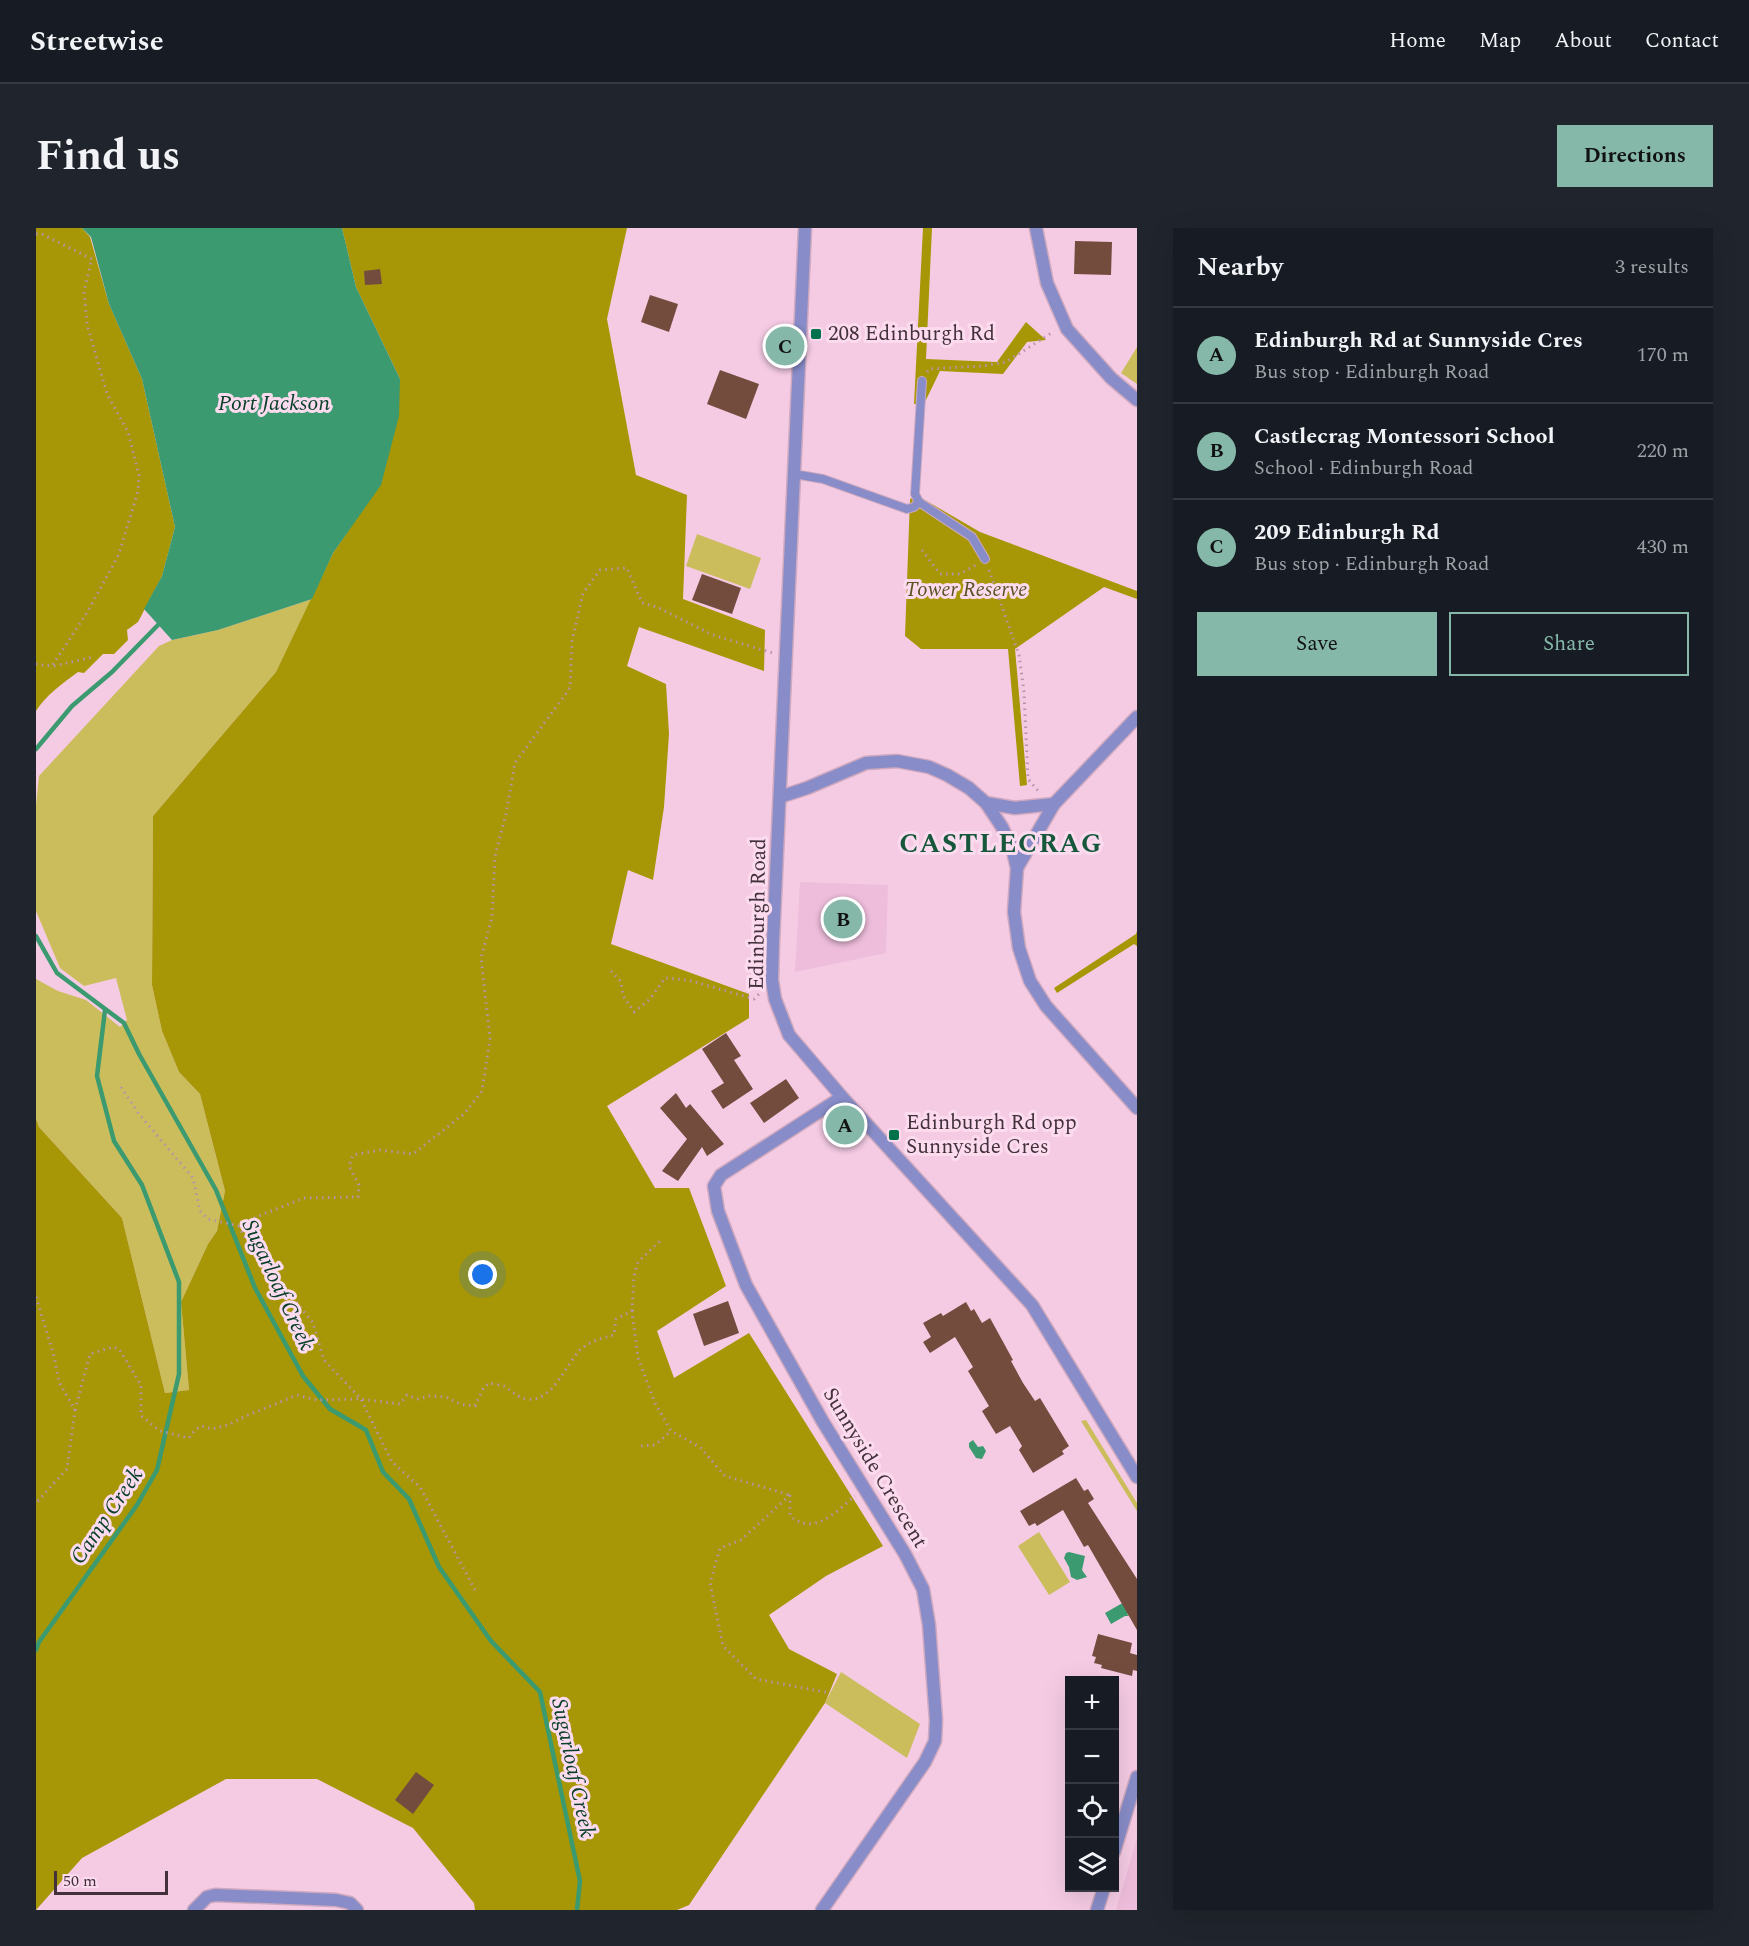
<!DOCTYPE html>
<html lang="en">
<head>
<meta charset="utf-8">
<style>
  body { margin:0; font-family:Spectral,serif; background:#20242c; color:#f1f3f6 }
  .controls { position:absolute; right:18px; bottom:18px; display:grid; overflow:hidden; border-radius:0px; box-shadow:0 6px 24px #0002 }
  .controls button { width:54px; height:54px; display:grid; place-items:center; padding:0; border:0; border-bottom:2px solid #363941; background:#171b24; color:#f1f3f6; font:30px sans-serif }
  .scale { position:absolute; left:18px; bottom:15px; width:114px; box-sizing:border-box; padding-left:6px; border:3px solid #43323c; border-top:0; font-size:16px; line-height:21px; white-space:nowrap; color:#43323c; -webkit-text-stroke:4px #fddbef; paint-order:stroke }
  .you { position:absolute; left:447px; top:1047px; width:21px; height:21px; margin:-15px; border:4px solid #fff; border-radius:50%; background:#1a73e8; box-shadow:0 0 0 9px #1a73e833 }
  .badge { display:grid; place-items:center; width:39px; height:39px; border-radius:50%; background:#85b8a9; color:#111; font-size:20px; font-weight:700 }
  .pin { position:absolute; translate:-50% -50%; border:3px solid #fff; box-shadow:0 2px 6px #0006 }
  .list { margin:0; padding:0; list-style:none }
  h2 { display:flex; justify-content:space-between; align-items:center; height:78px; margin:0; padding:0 24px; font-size:26px }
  h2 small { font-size:20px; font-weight:400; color:#9ea1a6 }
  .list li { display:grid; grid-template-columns:39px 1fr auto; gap:18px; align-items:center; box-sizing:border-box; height:96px; padding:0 24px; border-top:2px solid #363941 }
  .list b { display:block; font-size:22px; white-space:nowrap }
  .list p { margin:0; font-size:20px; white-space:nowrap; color:#9ea1a6 }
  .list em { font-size:20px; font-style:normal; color:#9ea1a6 }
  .actions { display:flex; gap:12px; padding:18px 24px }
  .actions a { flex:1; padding:14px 0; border:2px solid #85b8a9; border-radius:0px; text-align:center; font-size:21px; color:#85b8a9 }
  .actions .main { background:#85b8a9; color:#111 }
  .icon { flex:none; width:33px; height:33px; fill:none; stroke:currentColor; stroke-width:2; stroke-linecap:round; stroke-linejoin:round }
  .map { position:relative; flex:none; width:1101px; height:1682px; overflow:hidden; border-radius:0px }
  header { display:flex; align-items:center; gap:36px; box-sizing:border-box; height:84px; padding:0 30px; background:#171b24; border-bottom:2px solid #363941 }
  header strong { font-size:28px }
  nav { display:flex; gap:33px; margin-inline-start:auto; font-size:21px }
  .intro { display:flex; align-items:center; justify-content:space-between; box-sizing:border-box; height:144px; padding:0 36px }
  h1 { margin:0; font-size:42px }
  .button { padding:15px 27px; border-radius:0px; background:#85b8a9; color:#111; font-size:21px; font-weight:700 }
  main { display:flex; gap:36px; padding:0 36px }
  aside { flex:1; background:#171b24; border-radius:0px; box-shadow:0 6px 24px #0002 }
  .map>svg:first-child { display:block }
  .built { fill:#eebddb }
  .green { fill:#cbbd5c }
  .forest { fill:#a79605 }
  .water { fill:#3b9a70 }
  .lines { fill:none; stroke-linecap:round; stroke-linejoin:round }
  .stream { stroke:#3b9a70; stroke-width:4.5 }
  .building { fill:#734c3e }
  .service-casing { stroke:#cea9bf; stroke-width:10 }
  .minor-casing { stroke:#cea9bf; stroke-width:15 }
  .path { stroke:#b594a8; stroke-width:3; stroke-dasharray:1.5 4.5; stroke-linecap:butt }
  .service { stroke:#888cc8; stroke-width:8 }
  .minor { stroke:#888cc8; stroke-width:12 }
  .poi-dot { fill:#00714b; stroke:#fddbef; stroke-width:2 }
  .labels { text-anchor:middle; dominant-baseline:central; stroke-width:6; stroke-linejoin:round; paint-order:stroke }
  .poi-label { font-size:21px; fill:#43323c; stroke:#fddbef; text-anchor:start }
  .park-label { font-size:21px; font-style:italic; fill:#5a5323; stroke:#fddbef }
  .street-label { font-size:21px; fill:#43323c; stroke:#fddbef }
  .water-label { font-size:22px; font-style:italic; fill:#09402a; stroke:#fddbef }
  .district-label { font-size:27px; font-weight:bold; letter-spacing:1.5px; fill:#17583d; stroke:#fddbef }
</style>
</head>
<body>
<header>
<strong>Streetwise</strong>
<nav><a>Home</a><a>Map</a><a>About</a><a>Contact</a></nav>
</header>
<div class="intro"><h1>Find us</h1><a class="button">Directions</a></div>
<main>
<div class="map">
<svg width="1101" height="1682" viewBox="0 0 1101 1682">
  <rect width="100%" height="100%" fill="#f5cbe4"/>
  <g class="built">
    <polygon points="764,654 852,657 850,725 759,744"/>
    <polygon points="1101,1610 1101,1682 1080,1682"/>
  </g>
  <g class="green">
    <polygon points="1101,119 1101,156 1085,145"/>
    <polygon points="661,306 725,330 714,361 650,338"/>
    <polygon points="276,371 240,444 117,588 116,757 126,803 143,844 164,866 189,963 181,1003 172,1016 145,1074 153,1162 129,1165 86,990 3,899 0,891 0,751 22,763 50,772 84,799 91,792 80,750 48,758 24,740 0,683 0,577 3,548 123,418 136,412 182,402"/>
    <polygon points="1050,1192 1101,1275 1101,1283 1045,1193"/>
    <polygon points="1003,1304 1034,1354 1013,1367 982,1318"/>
    <polygon points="805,1444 884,1496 871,1530 789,1475"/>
  </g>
  <g class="forest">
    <path d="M0 0H46L54 9 73 76 106 151 139 299 126 348 102 394 91 402 92 412 78 426H67L48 445 42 444C27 455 10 467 0 483Z"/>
    <polygon points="306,0 591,0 571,91 600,247 651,267 647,371 729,402 728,443 603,399 591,438 630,456 633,506 628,579 617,652 592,642 575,716 713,766 713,790 571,878 619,960 653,960 690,1058 621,1103 638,1150 713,1105 847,1318 790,1348 733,1387 753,1421 801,1446 789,1475 653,1677 641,1682 439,1682 438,1675 377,1600 281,1551 190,1551 46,1630 0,1682 0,891 3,899 86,990 129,1165 153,1162 145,1074 172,1016 181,1003 189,963 164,866 143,844 126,803 116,757 117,588 240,444 297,325 314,300 364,151 320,59"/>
    <polygon points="887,0 896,0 890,131 961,134 990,94 1010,112 991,114 967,146 904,143 888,176 878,176"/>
    <polygon points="882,268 944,304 1101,363 1101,371 1068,359 979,421 991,557 984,558 972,421 885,421 869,408 874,271"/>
    <polygon points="1101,703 1101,718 1098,716 1021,765 1018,760 1100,706"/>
  </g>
  <g class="water">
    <polygon points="46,0 306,0 320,59 364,151 363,188 345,257 297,325 276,371 182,402 136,412 108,381 126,348 139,299 106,151 73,76 55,9"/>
    <polygon points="937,1212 942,1219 947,1218 950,1223 946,1231 940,1230 933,1219 933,1215"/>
    <polygon points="1033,1324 1049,1328 1046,1342 1051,1349 1041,1352 1035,1349 1033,1339 1028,1330 1030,1325"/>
    <polygon points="1090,1373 1096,1383 1091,1386 1093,1388 1089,1388 1075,1396 1069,1385"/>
  </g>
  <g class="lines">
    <g class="stream">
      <polyline points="0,521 36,478 76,444 122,397"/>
      <polyline points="0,708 21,745 88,795 103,826 180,962 219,1060 267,1148 294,1181 330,1202 347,1244 373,1271 403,1339 455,1413 504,1464 544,1653 541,1682"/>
      <polyline points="0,1422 3,1414 101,1277 121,1242 143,1146 143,1054 106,957 78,913 61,848 69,782"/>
    </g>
  </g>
  <g class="building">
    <polygon points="1039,13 1076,14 1075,47 1038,46"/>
    <polygon points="344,41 346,56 329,57 328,43"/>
    <polygon points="614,67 642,76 633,104 605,94"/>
    <polygon points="684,142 723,156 710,191 671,176"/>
    <polygon points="666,346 705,360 696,386 656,372"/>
    <polygon points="690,805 705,828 698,832 717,861 687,881 675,863 688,855 666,821"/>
    <polygon points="750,851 763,870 728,895 714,875"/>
    <polygon points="640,865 650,880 654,876 688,916 671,928 666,919 642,953 626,943 651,911 624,880"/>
    <polygon points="692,1073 703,1105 668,1118 657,1086"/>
    <polygon points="930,1074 935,1083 938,1081 946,1095 954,1090 977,1132 975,1133 987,1155 999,1173 1004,1170 1033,1218 1026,1223 1028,1226 997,1245 983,1222 986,1218 974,1198 960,1206 946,1183 953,1178 932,1143 937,1139 919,1109 894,1125 887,1114 895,1109 887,1095 905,1085 907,1088"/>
    <polygon points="1040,1250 1048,1263 1052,1261 1058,1271 1052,1275 1101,1351 1101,1402 1052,1317 1048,1319 1027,1282 1001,1298 999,1295 993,1298 984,1283"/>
    <polygon points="1062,1406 1096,1415 1094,1425 1101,1427 1101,1443 1097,1442 1096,1448 1065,1440 1066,1437 1058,1435 1060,1429 1056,1428"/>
    <polygon points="380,1544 398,1557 377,1586 359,1572"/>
  </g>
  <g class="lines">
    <g class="service-casing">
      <g id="service">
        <polyline points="758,246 787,251 871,281 878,279 883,274 936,309 949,331"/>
        <polyline points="883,274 879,266 886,153"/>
      </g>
    </g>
    <g class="minor-casing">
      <g id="minor">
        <polyline points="769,0 737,714 736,752 739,771 753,807 806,869 996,1077 1101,1249"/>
        <polyline points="1000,0 1011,55 1031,101 1075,150 1101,172"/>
        <polyline points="744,569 771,560 830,535 861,533 893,539 911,547 933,560 950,575 979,580 1018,576 1101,489"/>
        <polyline points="950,575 966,599 976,620 981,640 978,684 983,720 994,753 1010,778 1101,880"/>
        <polyline points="981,640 1018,576"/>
        <polyline points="1078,1624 1101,1549"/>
        <polyline points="158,1682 171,1669 179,1667 300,1672 314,1675 321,1682"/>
        <polyline points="786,1682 889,1534 899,1513 900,1492 893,1397 887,1361 869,1326 787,1194 710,1057 682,983 678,958 685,947 806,869"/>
        <polyline points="1061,1682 1068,1660"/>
      </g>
    </g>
    <g class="path">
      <polyline points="0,6 6,6 56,31 48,63 51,96 71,166 92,204 103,247 102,263 83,326 52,383 16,438 0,436"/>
      <polyline points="891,144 893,141 947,138 970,134 1017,104"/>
      <polyline points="886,322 904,346 924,346 940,337"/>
      <polyline points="953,342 983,427 988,464 992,551 1004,565"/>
      <polyline points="18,438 57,429"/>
      <polyline points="575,743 585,754 587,768 598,784 614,771 629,750 652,752 718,771 725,764"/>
      <polyline points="85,859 103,886 157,950 164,983 172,991 203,998"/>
      <polyline points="0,1069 18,1128 23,1154 39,1182 31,1241 0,1275"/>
      <polyline points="596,1083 598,1048 602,1034 625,1012"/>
      <path d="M39 1182 54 1126 77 1119 83 1121 105 1157V1188L124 1203 153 1210 159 1202 166 1198 176 1201 192 1197 210 1188 261 1167 281 1172 325 1171 364 1176 371 1167 382 1171 394 1168 410 1169 424 1176 439 1178 448 1159 454 1155C458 1156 464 1157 468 1158 477 1163 481 1170 492 1171 517 1174 530 1136 544 1122 554 1113 566 1110 578 1107L580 1091 596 1083 602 1130 619 1175 635 1203 664 1219 689 1248 754 1267"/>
      <polyline points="605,1218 619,1217 635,1203"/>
      <polyline points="754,1267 705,1312 684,1320 674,1355 687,1418 720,1451 794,1465"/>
      <path d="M754 1267V1287C776 1310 801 1283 819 1268"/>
      <polyline points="439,1362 384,1259 356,1234 325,1171 288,1132 277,1095 207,1007 203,998 220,989 268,970 322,969 323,957 313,938 317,927 344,922 377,926 428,886 446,863 454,810 445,730 456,689 459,628 470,586 479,535 534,460 536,413 547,365 564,342 591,340 606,375 621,379 677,407 737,425"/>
    </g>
    <use href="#service" class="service"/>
    <use href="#minor" class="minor"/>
  </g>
  <g class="poi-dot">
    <rect x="774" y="100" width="12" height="12" rx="3"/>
    <rect x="852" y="901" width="12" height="12" rx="3"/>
  </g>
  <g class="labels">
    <g class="poi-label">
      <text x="792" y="106">208 Edinburgh Rd</text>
      <text x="870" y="895">Edinburgh Rd opp<tspan x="870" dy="24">Sunnyside Cres</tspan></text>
    </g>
    <g class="park-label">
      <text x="930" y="362">Tower Reserve</text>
    </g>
    <g class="street-label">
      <text transform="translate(722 686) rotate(-89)">Edinburgh Road</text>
      <text transform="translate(839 1240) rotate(59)">Sunnyside Crescent</text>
    </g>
    <g class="water-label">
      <text x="238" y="175">Port Jackson</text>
      <text transform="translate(242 1057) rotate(65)">Sugarloaf Creek</text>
      <text transform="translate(71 1288) rotate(-56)">Camp Creek</text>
      <text transform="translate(537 1540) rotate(78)">Sugarloaf Creek</text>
    </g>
    <g class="district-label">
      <text x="965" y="616">CASTLECRAG</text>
    </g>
  </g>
</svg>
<div class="controls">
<button>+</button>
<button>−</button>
<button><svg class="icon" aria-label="locate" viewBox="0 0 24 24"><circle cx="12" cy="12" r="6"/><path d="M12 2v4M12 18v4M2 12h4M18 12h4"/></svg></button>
<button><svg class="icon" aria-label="layers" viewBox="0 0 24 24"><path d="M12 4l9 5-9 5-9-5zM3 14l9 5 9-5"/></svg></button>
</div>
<div class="scale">50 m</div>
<div class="you"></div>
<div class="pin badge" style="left:809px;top:897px">A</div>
<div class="pin badge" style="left:807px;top:691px">B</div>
<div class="pin badge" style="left:749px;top:118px">C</div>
</div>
<aside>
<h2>Nearby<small>3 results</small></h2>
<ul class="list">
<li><span class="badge">A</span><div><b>Edinburgh Rd at Sunnyside Cres</b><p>Bus stop · Edinburgh Road</p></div><em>170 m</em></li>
<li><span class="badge">B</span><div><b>Castlecrag Montessori School</b><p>School · Edinburgh Road</p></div><em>220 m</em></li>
<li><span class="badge">C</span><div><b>209 Edinburgh Rd</b><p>Bus stop · Edinburgh Road</p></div><em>430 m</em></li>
</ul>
<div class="actions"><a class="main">Save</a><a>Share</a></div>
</aside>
</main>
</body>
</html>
